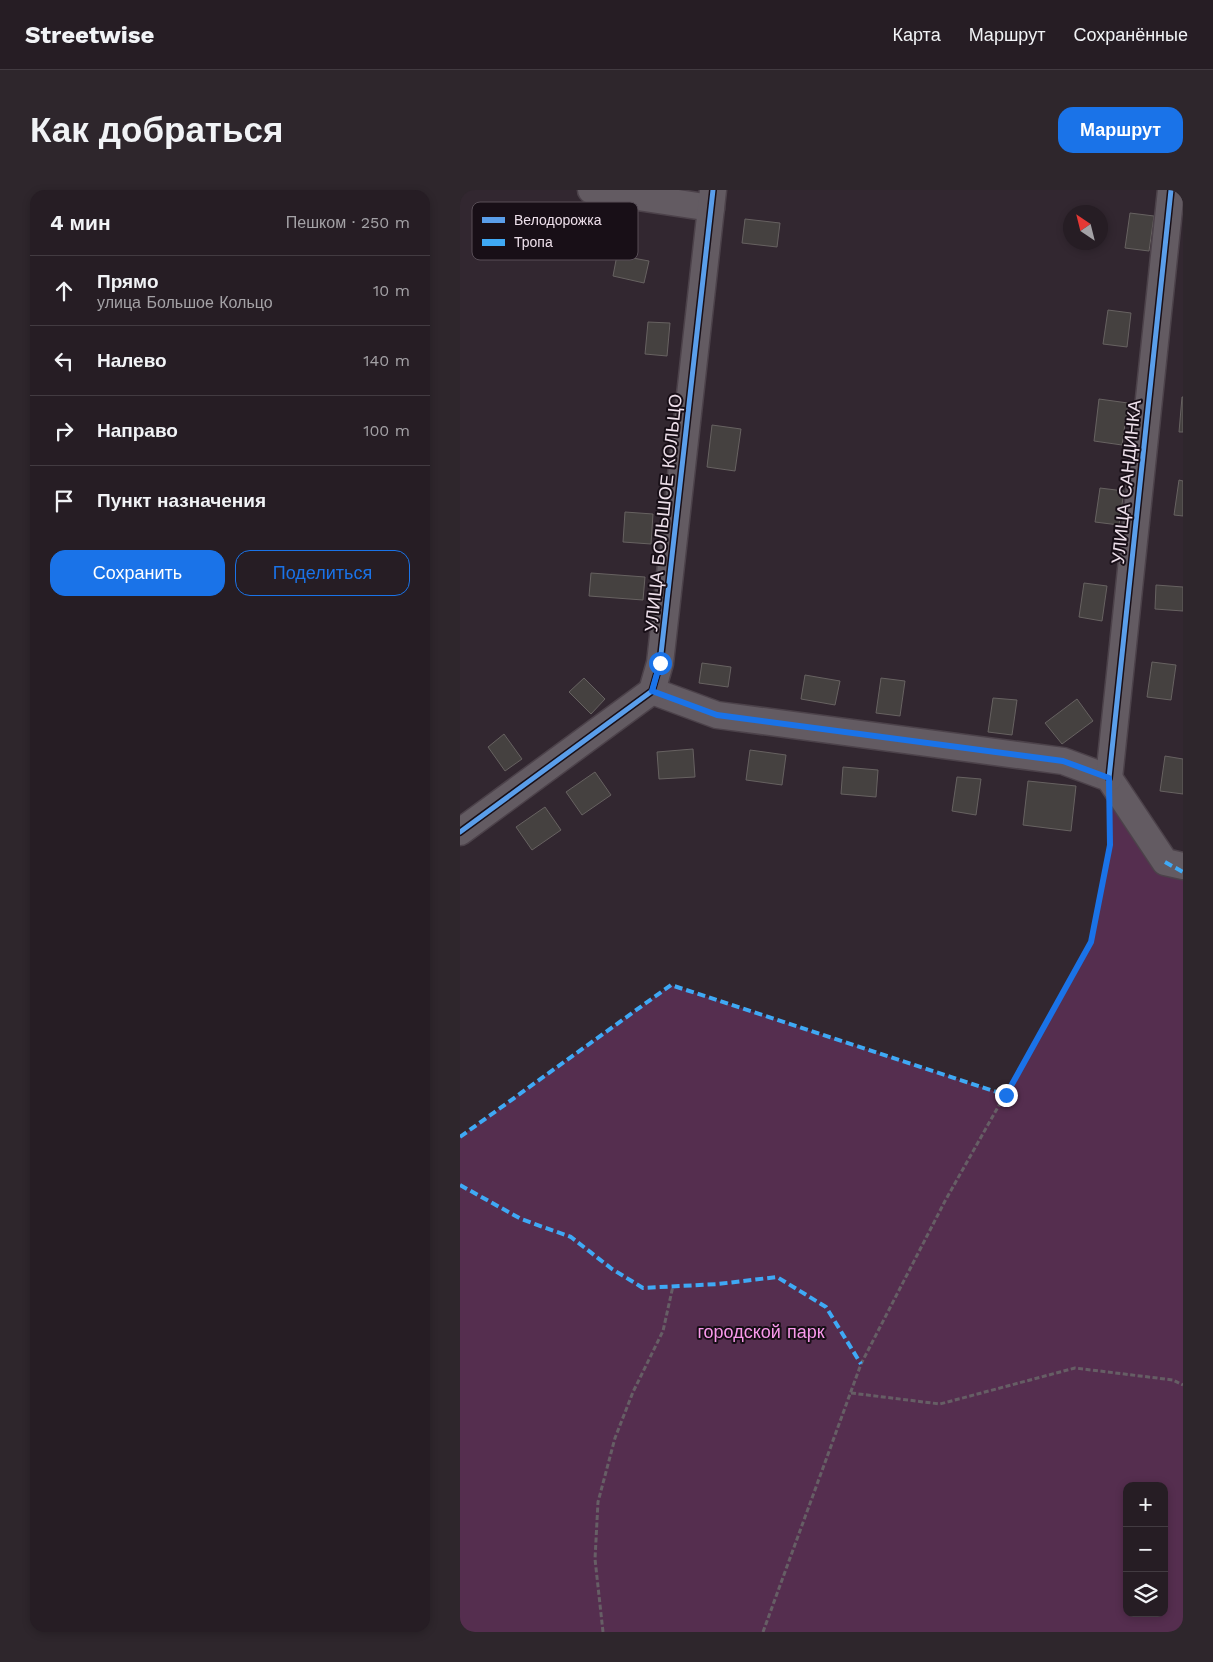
<!DOCTYPE html>
<html lang="ru">
<head>
<meta charset="utf-8">
<style>
  body { margin:0; font-family:"Work Sans",sans-serif; background:#2e262c; color:#f1f3f6 }
  .controls { position:absolute; right:15px; bottom:15px; display:grid; overflow:hidden; border-radius:10px; box-shadow:0 2px 8px #0003 }
  .controls button { width:45px; height:45px; display:grid; place-items:center; padding:0; border:0; border-bottom:1px solid #423b41; background:#261d24; color:#f1f3f6; font:25px sans-serif }
  .compass { position:absolute; left:603px; top:15px; width:45px; height:45px; border-radius:50%; background:#261d24; box-shadow:0 2px 8px #0003; rotate:325deg }
  .stop { position:absolute; width:15px; height:15px; margin:-11px; border:4px solid #1a73e8; border-radius:50%; background:#fff }
  .stop.end { background:#1a73e8; border-color:#fff; box-shadow:0 1px 5px #0008 }
  .list { margin:0; padding:0; list-style:none }
  h2 { display:flex; justify-content:space-between; align-items:center; height:65px; margin:0; padding:0 20px; font-size:21px }
  h2 small { font-size:16px; font-weight:400; color:#a4a2a6 }
  .list li { display:grid; grid-template-columns:32px 1fr auto; gap:15px; align-items:center; box-sizing:border-box; height:70px; padding:0 20px; border-top:1px solid #423b41 }
  .list b { display:block; font-size:19px; white-space:nowrap }
  .list p { margin:0; font-size:16px; white-space:nowrap; color:#a4a2a6 }
  .list em { font-size:16px; font-style:normal; color:#a4a2a6 }
  .actions { display:flex; gap:10px; padding:15px 20px }
  .actions a { flex:1; padding:11px 0; border:1px solid #1a73e8; border-radius:15px; text-align:center; font-size:18px; color:#1a73e8 }
  .actions .main { background:#1a73e8; color:#fff }
  .icon { flex:none; width:28px; height:28px; fill:none; stroke:currentColor; stroke-width:2; stroke-linecap:round; stroke-linejoin:round }
  .map { position:relative; flex:none; width:723px; height:1442px; overflow:hidden; border-radius:15px }
  header { display:flex; align-items:center; gap:30px; box-sizing:border-box; height:70px; padding:0 25px; background:#261d24; border-bottom:1px solid #423b41 }
  header strong { font-size:24px }
  nav { display:flex; gap:28px; margin-inline-start:auto; font-size:18px }
  .intro { display:flex; align-items:center; justify-content:space-between; box-sizing:border-box; height:120px; padding:0 30px }
  h1 { margin:0; font-size:35px }
  .button { padding:12px 22px; border-radius:15px; background:#1a73e8; color:#fff; font-size:18px; font-weight:700 }
  main { display:flex; gap:30px; padding:0 30px }
  aside { flex:1; background:#261d24; border-radius:15px; box-shadow:0 2px 8px #0003 }
  .map>svg:first-child { display:block }
  .green { fill:#552e4f; fill-rule:evenodd }
  .building { fill:#454140; stroke:#676261 }
  .lines { fill:none; stroke-linecap:round; stroke-linejoin:round }
  .minor-casing { stroke:#4c424a; stroke-width:29 }
  .path { stroke:#665e65; stroke-width:3; stroke-dasharray:5 2.5; stroke-linecap:butt }
  .minor { stroke:#635b62; stroke-width:26 }
  .quiet { stroke:#3fa9f5; stroke-width:4; stroke-dasharray:8 4; stroke-linecap:butt }
  .cycleway-casing { stroke:#180f17; stroke-width:8 }
  .cycleway { stroke:#5a9eea; stroke-width:5 }
  .route { stroke:#1a73e8; stroke-width:6 }
  .labels { text-anchor:middle; dominant-baseline:central; stroke-width:4; stroke-linejoin:round; paint-order:stroke }
  .street-label { font-size:18px; fill:#eee0eb; stroke:#180f17 }
  .park-label { font-size:18px; fill:#f999eb; stroke:#180f17 }
  .key { fill:#180f17; stroke:#584e57; stroke-width:1 }
  .key-label { font-size:14px; fill:#eee0eb }
</style>
</head>
<body>
<header>
<strong>Streetwise</strong>
<nav><a>Карта</a><a>Маршрут</a><a>Сохранённые</a></nav>
</header>
<div class="intro"><h1>Как добраться</h1><a class="button">Маршрут</a></div>
<main>
<aside>
<h2>4 мин<small>Пешком · 250 m</small></h2>
<ul class="list">
<li><svg class="icon" aria-label="ahead" viewBox="0 0 24 24"><path d="M12 20V5M6 11l6-6 6 6"/></svg><div><b>Прямо</b><p>улица Большое Кольцо</p></div><em>10 m</em></li>
<li><svg class="icon" aria-label="left" viewBox="0 0 24 24"><path d="M17 20v-9H6M10 6l-5 5 5 5"/></svg><div><b>Налево</b></div><em>140 m</em></li>
<li><svg class="icon" aria-label="right" viewBox="0 0 24 24"><path d="M7 20v-9h11M14 6l5 5-5 5"/></svg><div><b>Направо</b></div><em>100 m</em></li>
<li><svg class="icon" aria-label="arrive" viewBox="0 0 24 24"><path d="M6 21V4h12l-3 4 3 4H6"/></svg><div><b>Пункт назначения</b></div></li>
</ul>
<div class="actions"><a class="main">Сохранить</a><a>Поделиться</a></div>
</aside>
<div class="map">
<svg width="723" height="1442" viewBox="0 0 723 1442">
  <rect width="100%" height="100%" fill="#322730"/>
  <path class="green" d="M649 588 723 682V1442H0V947L211 795 546 905 631 752 650 655ZM667 1296H704V1423H667Z"/>
  <g class="building">
    <polygon points="670,23 694,26 689,61 665,58"/>
    <polygon points="285,29 320,33 317,57 282,53"/>
    <polygon points="157,65 189,71 184,93 153,86"/>
    <polygon points="648,120 671,123 667,157 643,154"/>
    <polygon points="188,132 210,133 207,166 185,164"/>
    <polygon points="722,207 723,207 723,242 719,242"/>
    <polygon points="639,209 668,213 662,255 634,251"/>
    <polygon points="252,235 281,239 275,281 247,277"/>
    <polygon points="719,290 723,291 723,326 714,325"/>
    <polygon points="640,298 664,301 659,335 635,332"/>
    <polygon points="165,322 193,324 191,354 163,352"/>
    <polygon points="131,383 185,387 183,410 129,406"/>
    <polygon points="624,393 647,396 642,431 619,427"/>
    <polygon points="696,395 723,397 723,421 695,419"/>
    <polygon points="692,472 716,475 711,510 687,507"/>
    <polygon points="242,473 271,477 268,497 239,493"/>
    <polygon points="345,485 380,491 375,515 341,509"/>
    <polygon points="124,488 145,509 131,524 109,502"/>
    <polygon points="421,488 445,491 440,526 416,523"/>
    <polygon points="533,508 557,510 552,545 528,542"/>
    <polygon points="617,509 633,531 602,554 585,533"/>
    <polygon points="44,544 62,569 45,581 28,557"/>
    <polygon points="233,559 235,587 199,589 197,562"/>
    <polygon points="290,560 326,565 322,595 286,590"/>
    <polygon points="705,566 723,569 723,604 700,601"/>
    <polygon points="383,577 418,580 416,607 381,604"/>
    <polygon points="135,582 151,605 122,625 106,602"/>
    <polygon points="497,587 521,589 516,625 492,621"/>
    <polygon points="568,591 616,596 611,641 563,635"/>
    <polygon points="85,617 101,640 72,660 56,637"/>
  </g>
  <g class="lines">
    <g class="minor-casing">
      <g id="minor">
        <polyline points="131,0 251,18"/>
        <polyline points="192,501 257,525 603,571 649,588 705,672 723,676"/>
        <polyline points="649,588 711,0"/>
        <polyline points="0,642 192,501 200,473 253,0"/>
      </g>
    </g>
    <g class="path">
      <polyline points="391,1203 480,1214 615,1178 713,1190 723,1195"/>
      <polyline points="143,1442 135,1369 138,1312 155,1248 173,1202 203,1141 213,1096"/>
      <polyline points="303,1442 401,1174 485,1011 631,752 650,655 650,633"/>
    </g>
    <use href="#minor" class="minor"/>
    <g class="quiet">
      <polyline points="705,672 723,682"/>
      <polyline points="0,947 211,795 546,905"/>
      <polyline points="0,995 61,1029 111,1047 152,1079 183,1098 258,1094 317,1087 366,1117 401,1174"/>
    </g>
    <g class="cycleway-casing">
      <g id="cycleway">
        <polyline points="649,588 711,0"/>
        <polyline points="0,642 192,501 200,473 253,0"/>
      </g>
    </g>
    <use href="#cycleway" class="cycleway"/>
  </g>
  <g class="lines">
    <polyline class="route" points="200,473 192,501 257,525 603,571 649,588 650,655 631,752 546,905"/>
  </g>
  <g class="labels">
    <g class="street-label">
      <text transform="translate(666 292) rotate(-84)">УЛИЦА САНДИНКА</text>
      <text transform="translate(203 323) rotate(-84)">УЛИЦА БОЛЬШОЕ КОЛЬЦО</text>
    </g>
    <g class="park-label">
      <text x="301" y="1141">городской парк</text>
    </g>
  </g>
  <rect x="12" y="12" width="166" height="58" rx="8" class="key"/>
  <rect x="22" y="27" width="23" height="6" fill="#5a9eea"/>
  <rect x="22" y="49" width="23" height="7" fill="#3fa9f5"/>
  <g class="key-label">
    <text x="54" y="35">Велодорожка</text>
    <text x="54" y="57">Тропа</text>
  </g>
</svg>
<div class="controls">
<button>+</button>
<button>−</button>
<button><svg class="icon" aria-label="layers" viewBox="0 0 24 24"><path d="M12 4l9 5-9 5-9-5zM3 14l9 5 9-5"/></svg></button>
</div>
<svg class="compass" viewBox="-18 -18 36 36"><path d="M0-13l5 13h-10z" fill="#e53935"/><path d="M0 13l5-13h-10z" fill="#a4a2a6"/></svg>
<div class="stop" style="left:200px;top:473px"></div>
<div class="stop end" style="left:546px;top:905px"></div>
</div>
</main>
</body>
</html>
